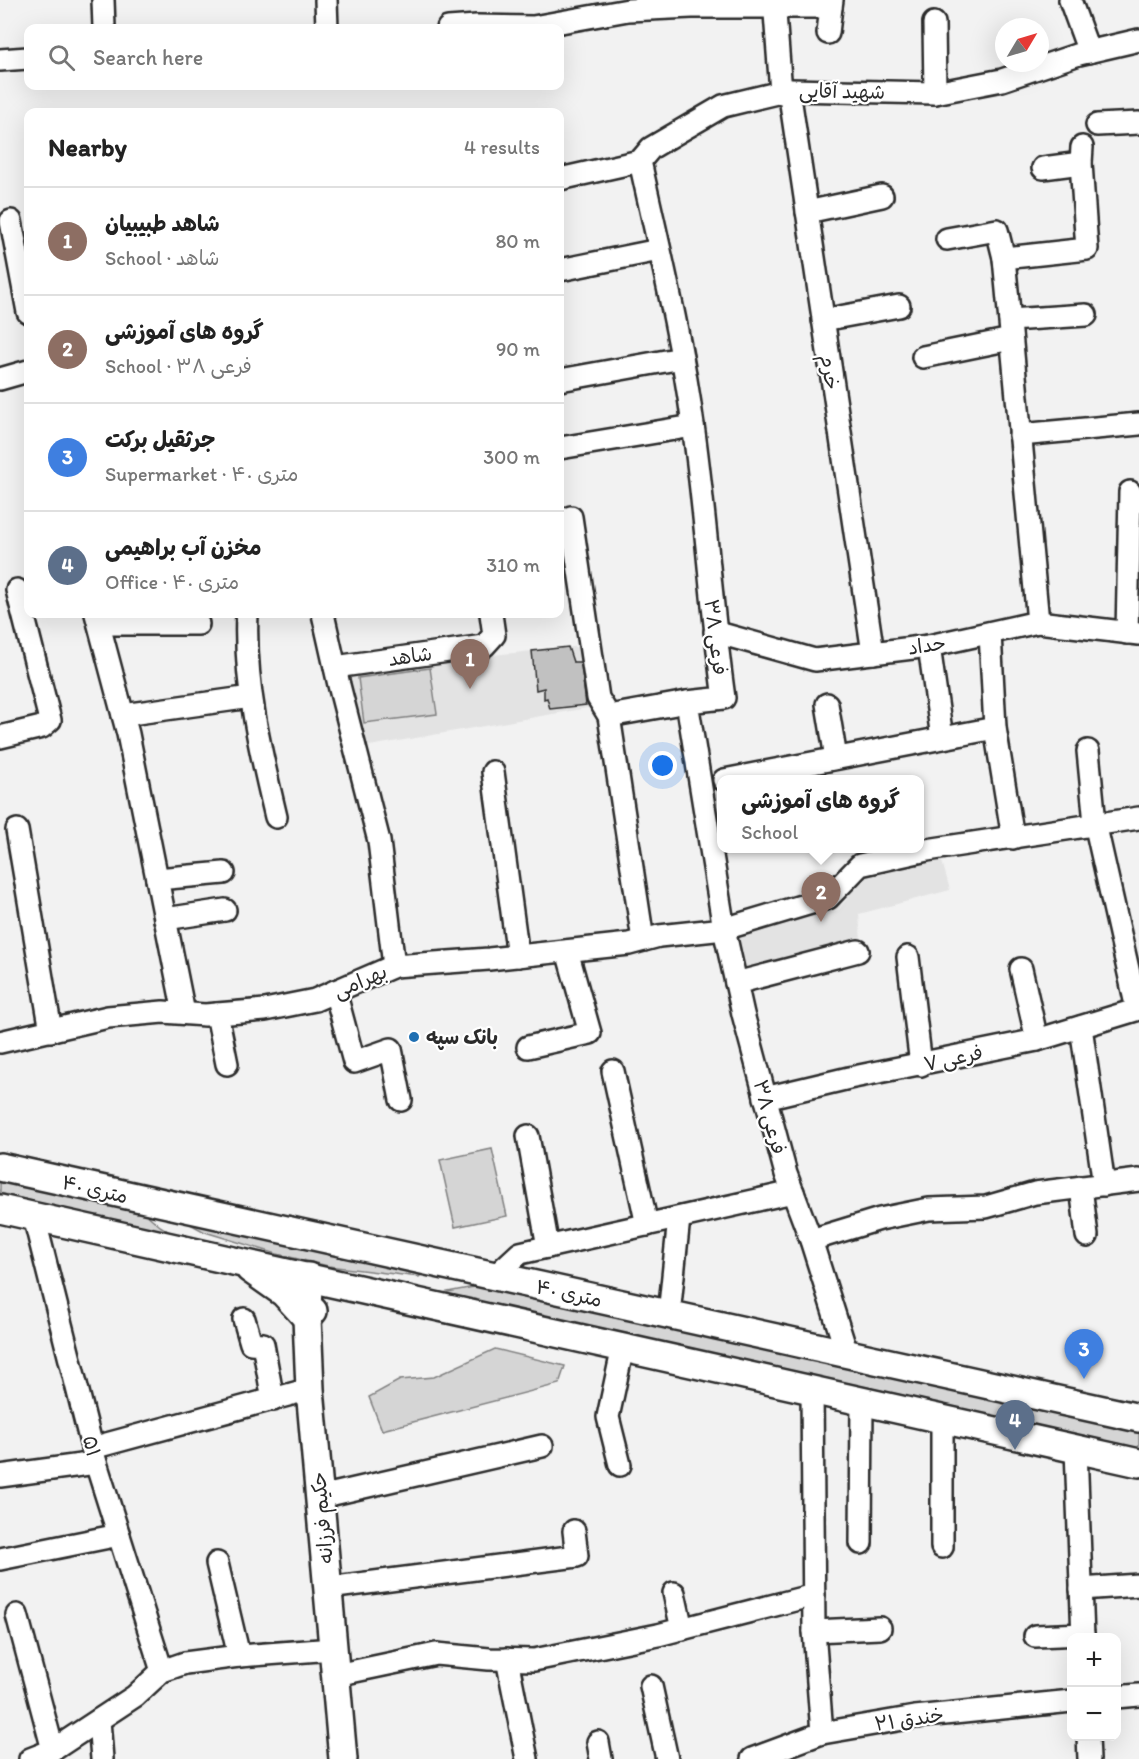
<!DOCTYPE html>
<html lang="en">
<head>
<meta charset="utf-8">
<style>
  body { margin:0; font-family:Itim,"Playpen Sans Arabic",sans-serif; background:#f6f6f6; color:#222 }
  .controls { position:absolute; right:18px; bottom:18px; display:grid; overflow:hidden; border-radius:12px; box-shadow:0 6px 24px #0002 }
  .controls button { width:54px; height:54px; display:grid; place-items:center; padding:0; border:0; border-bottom:2px solid #e0e0e0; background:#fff; color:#222; font:30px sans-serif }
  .compass { position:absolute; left:995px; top:18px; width:54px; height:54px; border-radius:50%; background:#fff; box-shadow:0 6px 24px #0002; rotate:52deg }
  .you { position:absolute; left:663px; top:766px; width:21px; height:21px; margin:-15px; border:4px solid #fff; border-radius:50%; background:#1a73e8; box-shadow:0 0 0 9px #1a73e833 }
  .badge { display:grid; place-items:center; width:39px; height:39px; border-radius:50%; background:#7c3aed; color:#fff; font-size:20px; font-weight:700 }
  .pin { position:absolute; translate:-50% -50px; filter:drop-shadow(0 2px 3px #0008) }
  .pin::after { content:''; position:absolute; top:32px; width:21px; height:18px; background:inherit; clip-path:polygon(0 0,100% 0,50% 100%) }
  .popup { position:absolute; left:717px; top:775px; width:207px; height:78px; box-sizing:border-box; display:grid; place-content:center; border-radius:12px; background:#fff; filter:drop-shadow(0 2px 4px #0005); font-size:20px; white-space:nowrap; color:#767676 }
  .popup b { font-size:22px; color:#222 }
  .popup::after { content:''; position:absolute; left:50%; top:100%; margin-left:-12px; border:12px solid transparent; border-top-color:#fff }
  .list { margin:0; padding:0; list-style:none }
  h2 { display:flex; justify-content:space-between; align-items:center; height:78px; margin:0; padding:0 24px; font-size:26px }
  h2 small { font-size:20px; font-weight:400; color:#767676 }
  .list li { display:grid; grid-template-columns:39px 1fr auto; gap:18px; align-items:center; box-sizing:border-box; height:108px; padding:0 24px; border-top:2px solid #e0e0e0 }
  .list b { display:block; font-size:22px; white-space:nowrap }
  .list p { margin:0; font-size:20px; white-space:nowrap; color:#767676 }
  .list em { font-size:20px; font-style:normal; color:#767676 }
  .icon { flex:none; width:33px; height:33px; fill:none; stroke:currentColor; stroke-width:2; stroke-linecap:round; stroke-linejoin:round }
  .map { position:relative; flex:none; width:1139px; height:1759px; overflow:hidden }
  .search { position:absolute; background:#fff; box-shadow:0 6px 24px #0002; left:24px; top:24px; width:540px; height:66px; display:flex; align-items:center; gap:15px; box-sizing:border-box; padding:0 21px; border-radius:12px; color:#767676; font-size:22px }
  .panel { position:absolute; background:#fff; box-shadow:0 6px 24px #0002; left:24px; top:108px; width:540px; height:510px; border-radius:12px }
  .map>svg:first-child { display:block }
  .built { fill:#e3e3e3 }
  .green { fill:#d5d5d5; stroke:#808080; stroke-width:1.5 }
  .building { fill:#c1c1c1; stroke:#2b2b2b; stroke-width:1.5 }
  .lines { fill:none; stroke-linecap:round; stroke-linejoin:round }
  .minor-casing { stroke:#2b2b2b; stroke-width:26 }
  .major-casing { stroke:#2b2b2b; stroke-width:32 }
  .minor { stroke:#fff; stroke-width:21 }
  .major { stroke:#fff; stroke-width:27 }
  .poi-dot { fill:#1f6fb2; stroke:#fff; stroke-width:2 }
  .labels { text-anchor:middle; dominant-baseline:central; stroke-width:4.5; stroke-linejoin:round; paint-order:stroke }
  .street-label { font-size:20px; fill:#2b2b2b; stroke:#fff }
  .poi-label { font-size:20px; font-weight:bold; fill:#2b2b2b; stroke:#fff; text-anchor:start }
</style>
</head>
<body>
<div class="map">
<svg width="1139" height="1759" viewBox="0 0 1139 1759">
  <rect width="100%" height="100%" fill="#f2f2f2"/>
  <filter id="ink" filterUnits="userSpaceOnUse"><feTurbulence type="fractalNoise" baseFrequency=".0167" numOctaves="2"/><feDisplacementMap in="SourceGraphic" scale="12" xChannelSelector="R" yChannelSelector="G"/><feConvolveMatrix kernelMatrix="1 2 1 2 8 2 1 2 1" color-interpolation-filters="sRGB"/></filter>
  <g filter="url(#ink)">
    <g class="built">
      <polygon points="582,646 593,707 364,747 345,670"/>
      <polygon points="940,854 950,890 859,914 861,941 741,975 736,945 745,930 839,910 867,870"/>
    </g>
    <g class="green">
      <polygon points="430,668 437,714 364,723 358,678"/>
      <polygon points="492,1149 507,1216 455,1227 440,1160"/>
      <polygon points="0,1180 145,1213 160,1226 179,1238 0,1193"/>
      <polygon points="177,1212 427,1270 419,1277 328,1266 277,1254 205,1232 188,1223"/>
      <polygon points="479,1286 1139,1428 1139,1448 592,1326 432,1295"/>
      <polygon points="495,1349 565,1366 559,1384 382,1430 369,1397 400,1380 434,1377"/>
    </g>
    <polygon class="building" points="568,647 573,662 581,662 586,705 550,709 547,698 544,699 544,688 536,690 532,651"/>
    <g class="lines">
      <g class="minor-casing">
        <g id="minor">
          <polyline points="103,0 104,28"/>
          <polyline points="326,0 327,28"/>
          <polyline points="774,0 781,92"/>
          <polyline points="1070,0 1089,52"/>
          <polyline points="934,23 935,93"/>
          <polyline points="448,28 477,26 533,27 628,10 692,7 831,7 832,0"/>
          <polyline points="828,33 831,7"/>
          <polyline points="0,60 28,58"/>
          <polyline points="789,90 873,653"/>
          <polyline points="1097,125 1139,123"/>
          <path d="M640 161C659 248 681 336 693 425 706 516 711 607 724 698L687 702 724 929 743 1014 786 1174 811 1240 847 1354"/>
          <polyline points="1043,168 1081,163"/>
          <polyline points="560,179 640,161 651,148 723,106 781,92 789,90 935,93 1002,80 1079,54 1139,40"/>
          <polyline points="807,212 882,196"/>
          <polyline points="11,221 28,312"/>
          <polyline points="947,239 997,230 1004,258 1038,622"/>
          <polyline points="1004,258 1087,249 1081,163 1082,147"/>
          <polyline points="560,270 659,250"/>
          <polyline points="823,320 899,306"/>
          <polyline points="1010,320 1086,315"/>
          <polyline points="923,357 1011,339"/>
          <polyline points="0,379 28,371"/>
          <polyline points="560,380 682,358"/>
          <polyline points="1020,435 1139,424"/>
          <polyline points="560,448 693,426"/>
          <polyline points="571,517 598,698 609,716 643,940"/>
          <polyline points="96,614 128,734 184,1013"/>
          <path d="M247 614C244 683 260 750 276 817"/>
          <polyline points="323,614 339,685 379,841 394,966"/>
          <polyline points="99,624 198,624"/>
          <polyline points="715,632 815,660 929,646 1038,622 1139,634"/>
          <polyline points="990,633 995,728 1013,838"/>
          <polyline points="1127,633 1130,492"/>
          <polyline points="929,646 942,738"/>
          <polyline points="335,667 484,646 494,635 491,614"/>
          <polyline points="827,704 836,758"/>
          <polyline points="123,715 251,697"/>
          <polyline points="609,716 687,702"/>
          <polyline points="0,737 42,727 50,720 17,590"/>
          <polyline points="1088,751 1095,823 1137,1009"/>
          <polyline points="493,772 518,956"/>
          <polyline points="724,780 995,728"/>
          <polyline points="17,830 51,1031"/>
          <polyline points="157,879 224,873"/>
          <polyline points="165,919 225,910"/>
          <polyline points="908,957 921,1065"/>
          <polyline points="1021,969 1037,1040"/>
          <polyline points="736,983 858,951"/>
          <polyline points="335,991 354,1062 391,1049 401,1100"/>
          <polyline points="217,1014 227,1064"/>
          <polyline points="1081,1027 1104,1185"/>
          <polyline points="0,1042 108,1017 163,1012 205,1015 265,1010 315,1000 394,966 489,959 629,944 659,936 724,929 828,898 860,865 927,850 1139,818"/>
          <polyline points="528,1047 590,1033 567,951"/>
          <polyline points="613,1071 647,1225"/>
          <polyline points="765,1098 849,1078 1037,1040 1139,1009"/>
          <polyline points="528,1136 548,1247"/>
          <polyline points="1081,1187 1087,1236"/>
          <polyline points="34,1217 96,1463 162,1671"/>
          <polyline points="811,1240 880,1219 929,1209 986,1207 1035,1193 1139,1180"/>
          <polyline points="494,1277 520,1253 793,1192"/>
          <polyline points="669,1315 679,1218"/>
          <polyline points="244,1319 251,1343 263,1344 273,1400"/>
          <polyline points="812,1390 814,1631 822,1733"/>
          <polyline points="92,1448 310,1389"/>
          <polyline points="1076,1449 1083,1638"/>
          <polyline points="620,1465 608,1417 623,1347"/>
          <polyline points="0,1476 96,1463"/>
          <polyline points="320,1497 542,1446"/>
          <polyline points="861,1543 862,1401"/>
          <polyline points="942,1547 942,1419"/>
          <polyline points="0,1559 119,1535"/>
          <polyline points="217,1563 239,1656"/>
          <polyline points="328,1588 577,1556 574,1531"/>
          <polyline points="1081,1589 1139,1585"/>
          <polyline points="674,1593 682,1629"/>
          <polyline points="17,1615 53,1750"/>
          <polyline points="814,1631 880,1628"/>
          <polyline points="1035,1636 1083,1634"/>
          <polyline points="507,1659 527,1759"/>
          <polyline points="336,1675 436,1654 489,1659 534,1660 658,1635 814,1595"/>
          <polyline points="651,1686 667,1759"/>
          <polyline points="1116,1697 1139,1695"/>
          <polyline points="99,1720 102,1759"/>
          <polyline points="1088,1736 1089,1759"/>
          <polyline points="598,1742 601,1759"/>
          <polyline points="30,1759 53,1750 135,1696 162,1671 185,1663 239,1656 333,1649"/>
          <polyline points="752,1759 822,1733 915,1717 1072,1701"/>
        </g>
      </g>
      <g class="major-casing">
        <g id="major">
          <polyline points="0,1167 1139,1418"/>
          <polyline points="0,1209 1139,1463"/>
          <polyline points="250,1269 284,1293 307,1318 313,1311"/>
          <polyline points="308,1277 307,1318 310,1389 343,1759"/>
        </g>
      </g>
      <use href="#minor" class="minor"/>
      <use href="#major" class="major"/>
    </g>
  </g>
  <circle class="poi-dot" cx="414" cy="1037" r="6"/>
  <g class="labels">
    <g class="street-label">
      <text transform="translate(842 91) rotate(1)">شهید آقایی</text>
      <text transform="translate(830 372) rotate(81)">خرم</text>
      <text transform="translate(716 637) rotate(83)">فرعی ۳۸</text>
      <text transform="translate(926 645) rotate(-9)">حداد</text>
      <text transform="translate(410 656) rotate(-8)">شاهد</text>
      <text transform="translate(360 981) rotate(-23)">بهرامی</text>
      <text transform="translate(953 1058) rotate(-12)">فرعی ۷</text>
      <text transform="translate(770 1117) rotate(75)">فرعی ۳۸</text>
      <text transform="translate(95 1189) rotate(13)">۴۰ متری</text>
      <text transform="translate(569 1293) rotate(12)">۴۰ متری</text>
      <text transform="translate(92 1446) rotate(76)">۵۱</text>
      <text transform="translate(322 1518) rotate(-95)">حکیم فرزانه</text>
      <text transform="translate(909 1719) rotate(-8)">۲۱ خندق</text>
    </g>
    <g class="poi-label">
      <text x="426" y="1037">بانک سپه</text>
    </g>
  </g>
</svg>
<div class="controls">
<button>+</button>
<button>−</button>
</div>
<svg class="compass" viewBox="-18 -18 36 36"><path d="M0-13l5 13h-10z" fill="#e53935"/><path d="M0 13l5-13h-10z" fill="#767676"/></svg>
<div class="you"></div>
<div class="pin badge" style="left:470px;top:689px;background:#8d6e63">1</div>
<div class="pin badge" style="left:821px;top:922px;background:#8d6e63">2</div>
<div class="popup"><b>گروه های آموزشی</b>School</div>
<div class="pin badge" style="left:1084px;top:1379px;background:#3f7fe0">3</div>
<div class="pin badge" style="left:1015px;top:1450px;background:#5c6f8a">4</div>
<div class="search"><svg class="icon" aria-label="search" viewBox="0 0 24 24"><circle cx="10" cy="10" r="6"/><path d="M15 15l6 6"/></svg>Search here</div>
<section class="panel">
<h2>Nearby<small>4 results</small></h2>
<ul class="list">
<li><span class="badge" style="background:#8d6e63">1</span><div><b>شاهد طبیبیان</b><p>School · شاهد</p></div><em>80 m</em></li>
<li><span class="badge" style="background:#8d6e63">2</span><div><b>گروه های آموزشی</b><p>School · فرعی ۳۸</p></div><em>90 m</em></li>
<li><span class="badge" style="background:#3f7fe0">3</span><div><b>جرثقیل برکت</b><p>Supermarket · ۴۰ متری</p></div><em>300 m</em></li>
<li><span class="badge" style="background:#5c6f8a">4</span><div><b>مخزن آب براهیمی</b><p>Office · ۴۰ متری</p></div><em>310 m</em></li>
</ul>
</section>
</div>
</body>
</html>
